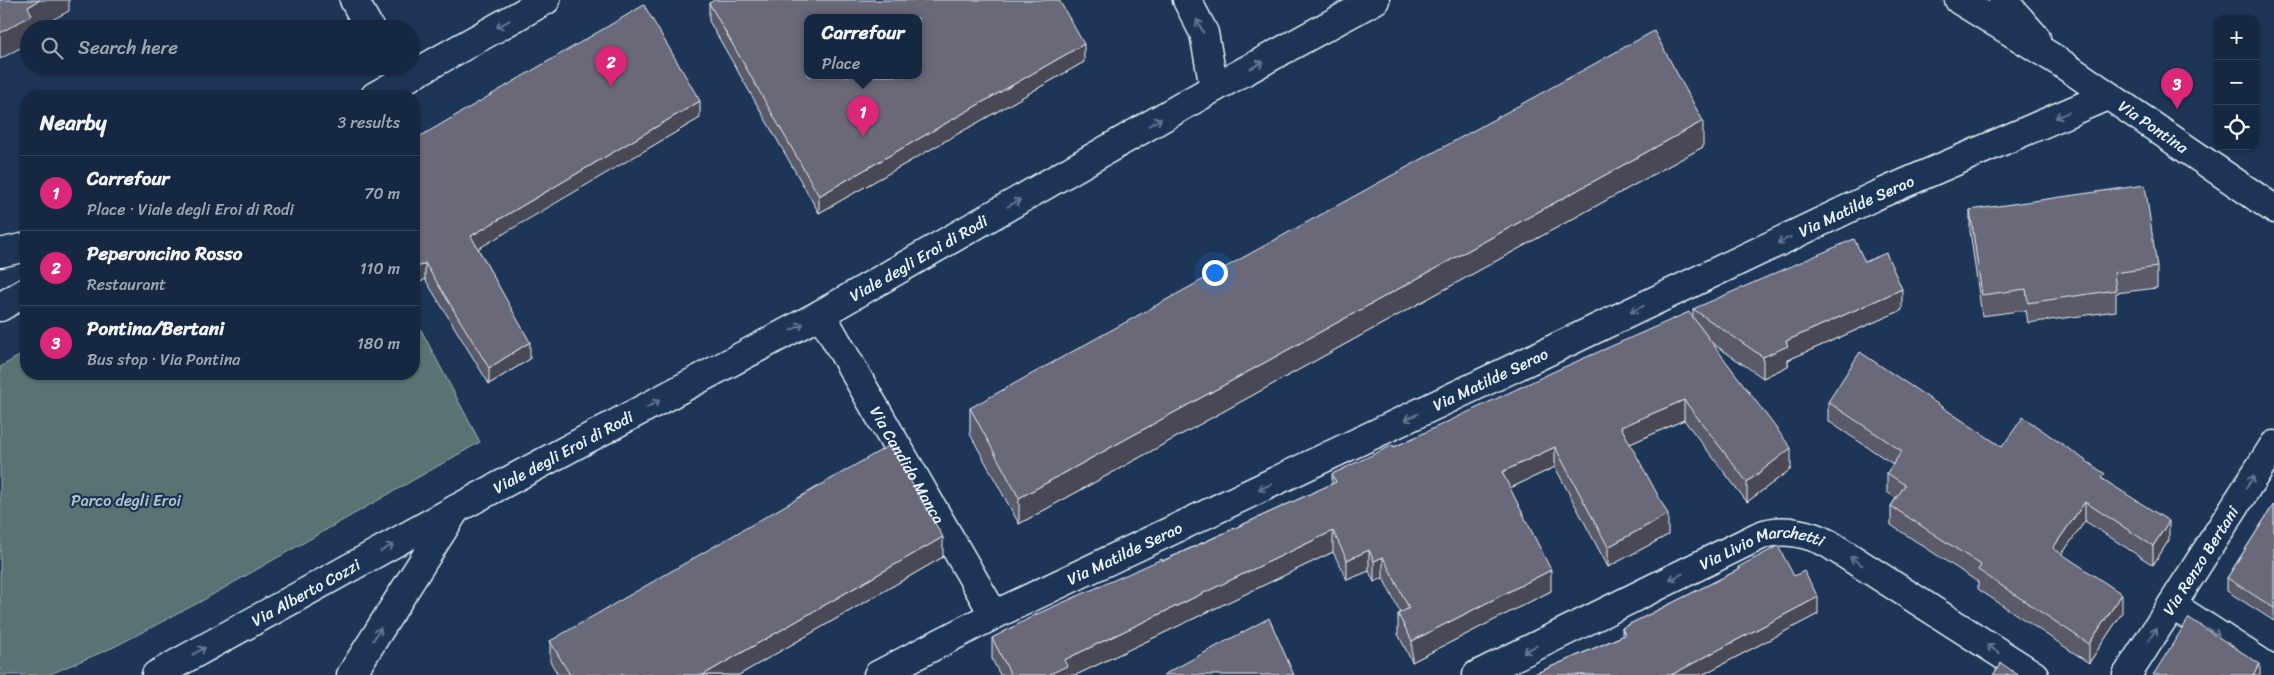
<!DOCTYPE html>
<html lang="en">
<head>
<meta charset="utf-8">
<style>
  body { margin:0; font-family:Sriracha,sans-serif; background:#23344c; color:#f1f3f6 }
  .controls { position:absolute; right:15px; top:15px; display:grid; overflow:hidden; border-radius:10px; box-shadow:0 1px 4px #0004 }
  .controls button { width:45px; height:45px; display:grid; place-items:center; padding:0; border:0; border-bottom:1px solid #35445a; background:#162841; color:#f1f3f6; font:25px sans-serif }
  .you { position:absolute; left:1214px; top:272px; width:18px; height:18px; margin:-12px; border:4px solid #fff; border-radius:50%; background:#1a73e8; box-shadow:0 0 0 8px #1a73e833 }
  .badge { display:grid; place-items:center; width:32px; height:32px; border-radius:50%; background:#db2777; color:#fff; font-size:16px; font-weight:700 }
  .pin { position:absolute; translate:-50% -41px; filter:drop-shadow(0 1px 2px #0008) }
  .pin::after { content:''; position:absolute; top:26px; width:18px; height:15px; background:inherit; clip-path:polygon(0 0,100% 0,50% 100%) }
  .popup { position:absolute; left:804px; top:14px; width:118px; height:65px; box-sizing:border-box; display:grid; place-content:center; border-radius:10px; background:#162841; filter:drop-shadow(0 1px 4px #0005); font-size:16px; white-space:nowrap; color:#9ea6b1 }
  .popup b { font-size:19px; color:#f1f3f6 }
  .popup::after { content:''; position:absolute; left:50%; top:100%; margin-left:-10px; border:10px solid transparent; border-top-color:#162841 }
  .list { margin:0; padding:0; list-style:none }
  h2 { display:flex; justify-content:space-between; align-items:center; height:65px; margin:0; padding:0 20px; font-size:21px }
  h2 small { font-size:16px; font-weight:400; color:#9ea6b1 }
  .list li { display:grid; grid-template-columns:32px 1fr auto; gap:15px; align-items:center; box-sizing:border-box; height:75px; padding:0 20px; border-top:1px solid #35445a }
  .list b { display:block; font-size:19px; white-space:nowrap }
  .list p { margin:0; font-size:16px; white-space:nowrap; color:#9ea6b1 }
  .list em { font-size:16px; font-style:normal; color:#9ea6b1 }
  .icon { flex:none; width:28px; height:28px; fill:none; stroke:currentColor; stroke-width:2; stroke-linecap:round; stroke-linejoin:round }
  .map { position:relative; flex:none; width:2274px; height:675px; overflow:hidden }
  .search { position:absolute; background:#162841; box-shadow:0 1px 4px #0004; left:20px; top:20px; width:400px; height:55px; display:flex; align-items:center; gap:12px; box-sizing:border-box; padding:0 18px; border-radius:28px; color:#9ea6b1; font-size:19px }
  .panel { position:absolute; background:#162841; box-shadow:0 1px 4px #0004; left:20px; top:90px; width:400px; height:290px; border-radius:20px }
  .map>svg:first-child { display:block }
  .green { fill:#587371; stroke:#a0b2b4 }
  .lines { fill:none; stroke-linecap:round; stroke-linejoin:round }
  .minor-casing { stroke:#e8f1f8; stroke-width:31 }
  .tertiary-casing { stroke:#e8f1f8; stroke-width:31 }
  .secondary-casing { stroke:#e8f1f8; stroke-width:31 }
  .minor { stroke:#1d3557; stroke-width:28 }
  .tertiary { stroke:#1d3557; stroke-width:28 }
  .secondary { stroke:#1d3557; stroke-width:28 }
  .wall { fill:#5a5a69; stroke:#e8f1f8 }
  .shaded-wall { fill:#4a4a55; stroke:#e8f1f8 }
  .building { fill:#69697a; stroke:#e8f1f8; fill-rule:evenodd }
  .oneway { stroke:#64778f }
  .labels { text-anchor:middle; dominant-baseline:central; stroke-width:4.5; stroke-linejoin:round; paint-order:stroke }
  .street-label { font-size:16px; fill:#e8f1f8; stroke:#1d3557 }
  .park-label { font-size:16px; fill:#b6c5c9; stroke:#1d3557 }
</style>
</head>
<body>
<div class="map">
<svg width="2274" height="675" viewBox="0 0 2274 675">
  <rect width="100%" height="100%" fill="#1d3557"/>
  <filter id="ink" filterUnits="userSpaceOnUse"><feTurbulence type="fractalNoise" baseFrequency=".02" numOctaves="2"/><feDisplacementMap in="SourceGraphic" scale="10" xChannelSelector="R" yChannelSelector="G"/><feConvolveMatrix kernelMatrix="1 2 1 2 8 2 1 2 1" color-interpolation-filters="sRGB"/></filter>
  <g filter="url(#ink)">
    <polygon class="green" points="420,328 480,442 198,603 114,647 48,675 0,675 0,367 26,352 26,374 414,374 414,331"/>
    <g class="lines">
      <g class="minor-casing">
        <g id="minor">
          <polyline points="354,0 370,29"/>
          <polyline points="1187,0 1204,33 1214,88"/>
          <path id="s1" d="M821 314 994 615"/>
          <polyline points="2172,605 2274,671"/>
          <path id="s2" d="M878 675 994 615 1875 196 2107 96"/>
          <path id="s3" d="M1477 675 1759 536C1781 527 1809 533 1829 544L2034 675"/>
          <path id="s4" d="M2127 675 2274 445"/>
        </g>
      </g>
      <g class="tertiary-casing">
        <g id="tertiary">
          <path id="s5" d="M1959 0 2058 61 2274 209"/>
          <polyline points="2003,0 2036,38"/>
          <polyline points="0,253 26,247"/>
          <polyline points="351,675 456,509"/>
        </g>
      </g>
      <g class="secondary-casing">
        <g id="secondary">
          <polyline points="375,96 546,0"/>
          <polyline points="0,307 26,292"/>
          <path id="s6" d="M156 675 456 509 821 314 1214 88 1375 0"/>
        </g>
      </g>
      <use href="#minor" class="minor"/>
      <use href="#tertiary" class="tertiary"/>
      <use href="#secondary" class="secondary"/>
    </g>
    <g class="wall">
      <polygon points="709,3 1084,62 819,213 709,21"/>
      <polygon points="700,118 478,248 530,359 489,384 425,279 418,284 414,276 414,140"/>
      <polygon points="1703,147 1019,524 970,434 970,408"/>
      <polygon points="1970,210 2157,267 2157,288 2116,293 2116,311 2028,323 2026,310 1982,316 1970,231"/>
      <polygon points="1865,262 1902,310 1788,360 1788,366 1763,378 1712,343 1791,469 1747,502 1684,420 1630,444 1668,535 1608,567 1555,467 1510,488 1551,591 1412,662 1398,634 1398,614 1400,612 1383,578 1374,582 1369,571 1347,580 1333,552 1076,675 1000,675 992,659 992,638 1332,484 1332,474 1394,447 1693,317 1693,309"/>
      <polygon points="1828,402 2002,447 2105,480 2169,540 2153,565 2085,521 2062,554 2122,613 2089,663 1978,589 1978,582 1891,525 1891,506 1896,498 1887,492 1887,473 1893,464 1828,421"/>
      <polygon points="2274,504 2274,621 2227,591 2227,578"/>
      <polygon points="943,557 739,675 558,675 550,661 550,641"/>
      <polygon points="1738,567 1794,576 1818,614 1702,675 1532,675 1622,636 1622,628 1738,570"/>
    </g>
    <g class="shaded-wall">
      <polygon points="40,0 69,0 69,11 35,29 29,29 29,43 0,59 0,33 28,7"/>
      <polygon points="1084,44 1084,62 819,213 819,196"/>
      <polygon points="700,101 700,118 471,253 471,236"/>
      <polygon points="1703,121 1703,147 1019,524 1019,498"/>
      <polygon points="425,263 425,279 418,284 418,267"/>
      <polygon points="1902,289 1902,310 1788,360 1788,366 1763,378 1763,357 1786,341"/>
      <polygon points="530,342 530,359 489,384 489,368"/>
      <polygon points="1684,400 1684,420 1621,448 1621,427"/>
      <polygon points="1555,447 1555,467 1502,492 1502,472"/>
      <polygon points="1791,448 1791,469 1747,502 1747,482"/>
      <polygon points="2085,502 2085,521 2053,567 2053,548"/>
      <polygon points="1668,514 1668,535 1608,567 1608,547"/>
      <polygon points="2169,521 2169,540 2153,565 2153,546"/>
      <polygon points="1333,531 1333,552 1076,675 1048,675 1064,660"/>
      <polygon points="943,537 943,557 739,675 703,675"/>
      <polygon points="1369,550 1369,571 1347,580 1347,560"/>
      <polygon points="1383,557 1383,578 1374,582 1374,561"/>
      <polygon points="1551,570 1551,591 1412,662 1412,641"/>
      <polygon points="2122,594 2122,613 2089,663 2089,644"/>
      <polygon points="1818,597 1818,614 1702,675 1671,675"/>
      <polygon points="2260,664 2260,675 2253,675"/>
    </g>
    <g class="building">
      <polygon points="0,0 40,0 28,7 32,15 0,33"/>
      <path d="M715 0H1059L1084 44 819 196 709 3ZM808 18H918V76H808Z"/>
      <polygon points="644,5 700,101 471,236 530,342 489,368 425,263 418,267 414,259 414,140"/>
      <polygon points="1654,31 1703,121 1019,498 970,408"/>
      <polygon points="2145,185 2157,267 2114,273 2116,290 2028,303 2026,289 1982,295 1970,210"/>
      <polygon points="1854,239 1865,262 1886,253 1902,289 1786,341 1788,346 1763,357 1693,309"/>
      <polygon points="1689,312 1791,448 1747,482 1684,400 1621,427 1668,514 1608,547 1555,447 1502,472 1551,570 1412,641 1398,614 1409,608 1383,557 1374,561 1369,550 1347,560 1333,531 1064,660 1067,666 1048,675 1011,675 992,638 1039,613 1162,559 1163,561 1336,482 1332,474 1393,445 1394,447 1555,371"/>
      <polygon points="1860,352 2002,447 2023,417 2105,474 2101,478 2169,521 2153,546 2085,502 2053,548 2122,594 2089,644 1978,570 1981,565 1891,506 1905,485 1887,473 1902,451 1828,402"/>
      <polygon points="890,445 943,537 703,675 570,675 550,641"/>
      <polygon points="2274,504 2274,608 2227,578"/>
      <polygon points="1778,546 1794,576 1804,571 1818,597 1671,675 1532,675 1625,635 1622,628 1740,569 1738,567"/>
      <polygon points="1269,618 1294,675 1163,675"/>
      <polygon points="2189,618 2260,664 2253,675 2153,675"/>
      <polygon points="2001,663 2018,675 1993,675"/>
    </g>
    <defs><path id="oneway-shaft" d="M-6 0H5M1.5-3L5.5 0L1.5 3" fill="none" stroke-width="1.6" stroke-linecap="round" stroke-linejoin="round" transform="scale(1.25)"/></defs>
    <g class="oneway">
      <use href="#oneway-shaft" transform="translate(503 24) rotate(151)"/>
      <use href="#oneway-shaft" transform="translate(1200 26) rotate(-117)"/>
      <use href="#oneway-shaft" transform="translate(1257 65) rotate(-29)"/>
      <use href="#oneway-shaft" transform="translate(2062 115) rotate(157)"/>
      <use href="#oneway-shaft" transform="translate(1155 122) rotate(-30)"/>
      <use href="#oneway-shaft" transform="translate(1014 203) rotate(-30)"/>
      <use href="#oneway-shaft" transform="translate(1784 240) rotate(155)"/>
      <use href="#oneway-shaft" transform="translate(1637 309) rotate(155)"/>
      <use href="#oneway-shaft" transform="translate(797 327) rotate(-28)"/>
      <use href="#oneway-shaft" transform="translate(653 404) rotate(-28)"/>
      <use href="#oneway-shaft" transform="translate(1411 417) rotate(155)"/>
      <use href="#oneway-shaft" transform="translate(2250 482) rotate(-58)"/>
      <use href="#oneway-shaft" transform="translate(1265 487) rotate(155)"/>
      <use href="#oneway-shaft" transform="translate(387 548) rotate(-29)"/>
      <use href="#oneway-shaft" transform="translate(1856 561) rotate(-147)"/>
      <use href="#oneway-shaft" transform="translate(1676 577) rotate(154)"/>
      <use href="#oneway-shaft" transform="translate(2213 632) rotate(33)"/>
      <use href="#oneway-shaft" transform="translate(377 634) rotate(-58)"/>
      <use href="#oneway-shaft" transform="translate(2153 634) rotate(-57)"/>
      <use href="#oneway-shaft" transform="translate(1530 649) rotate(154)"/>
      <use href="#oneway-shaft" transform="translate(1993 649) rotate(-147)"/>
      <use href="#oneway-shaft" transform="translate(199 651) rotate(-29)"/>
    </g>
  </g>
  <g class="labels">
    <g class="street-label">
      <text stroke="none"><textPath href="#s5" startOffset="232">Via Pontina</textPath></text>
      <text stroke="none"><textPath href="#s2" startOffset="1085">Via Matilde Serao</textPath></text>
      <text stroke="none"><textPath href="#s6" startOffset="869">Viale degli Eroi di Rodi</textPath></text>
      <text stroke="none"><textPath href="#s2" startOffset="680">Via Matilde Serao</textPath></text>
      <text stroke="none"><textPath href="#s6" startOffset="464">Viale degli Eroi di Rodi</textPath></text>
      <text stroke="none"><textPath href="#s1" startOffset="174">Via Candido Manca</textPath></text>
      <text stroke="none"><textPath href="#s2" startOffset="275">Via Matilde Serao</textPath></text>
      <text stroke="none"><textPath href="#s3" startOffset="315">Via Livio Marchetti</textPath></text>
      <text stroke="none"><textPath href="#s4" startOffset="136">Via Renzo Bertani</textPath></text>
      <text stroke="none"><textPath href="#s6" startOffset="171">Via Alberto Cozzi</textPath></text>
    </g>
    <g class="park-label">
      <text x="126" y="500">Parco degli Eroi</text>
    </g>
  </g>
</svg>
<div class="controls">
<button>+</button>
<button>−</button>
<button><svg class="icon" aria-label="locate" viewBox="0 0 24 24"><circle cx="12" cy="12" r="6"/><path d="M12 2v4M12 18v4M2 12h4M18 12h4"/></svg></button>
</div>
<div class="you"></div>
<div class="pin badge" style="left:863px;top:137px">1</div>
<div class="popup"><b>Carrefour</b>Place</div>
<div class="pin badge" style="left:611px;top:87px">2</div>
<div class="pin badge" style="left:2177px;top:109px">3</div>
<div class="search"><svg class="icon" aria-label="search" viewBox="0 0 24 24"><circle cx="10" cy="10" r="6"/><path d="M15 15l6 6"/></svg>Search here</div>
<section class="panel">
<h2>Nearby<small>3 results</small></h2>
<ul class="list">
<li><span class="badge">1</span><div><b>Carrefour</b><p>Place · Viale degli Eroi di Rodi</p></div><em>70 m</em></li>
<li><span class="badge">2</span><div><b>Peperoncino Rosso</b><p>Restaurant</p></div><em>110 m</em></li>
<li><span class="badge">3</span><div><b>Pontina/Bertani</b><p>Bus stop · Via Pontina</p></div><em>180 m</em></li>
</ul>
</section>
</div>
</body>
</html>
